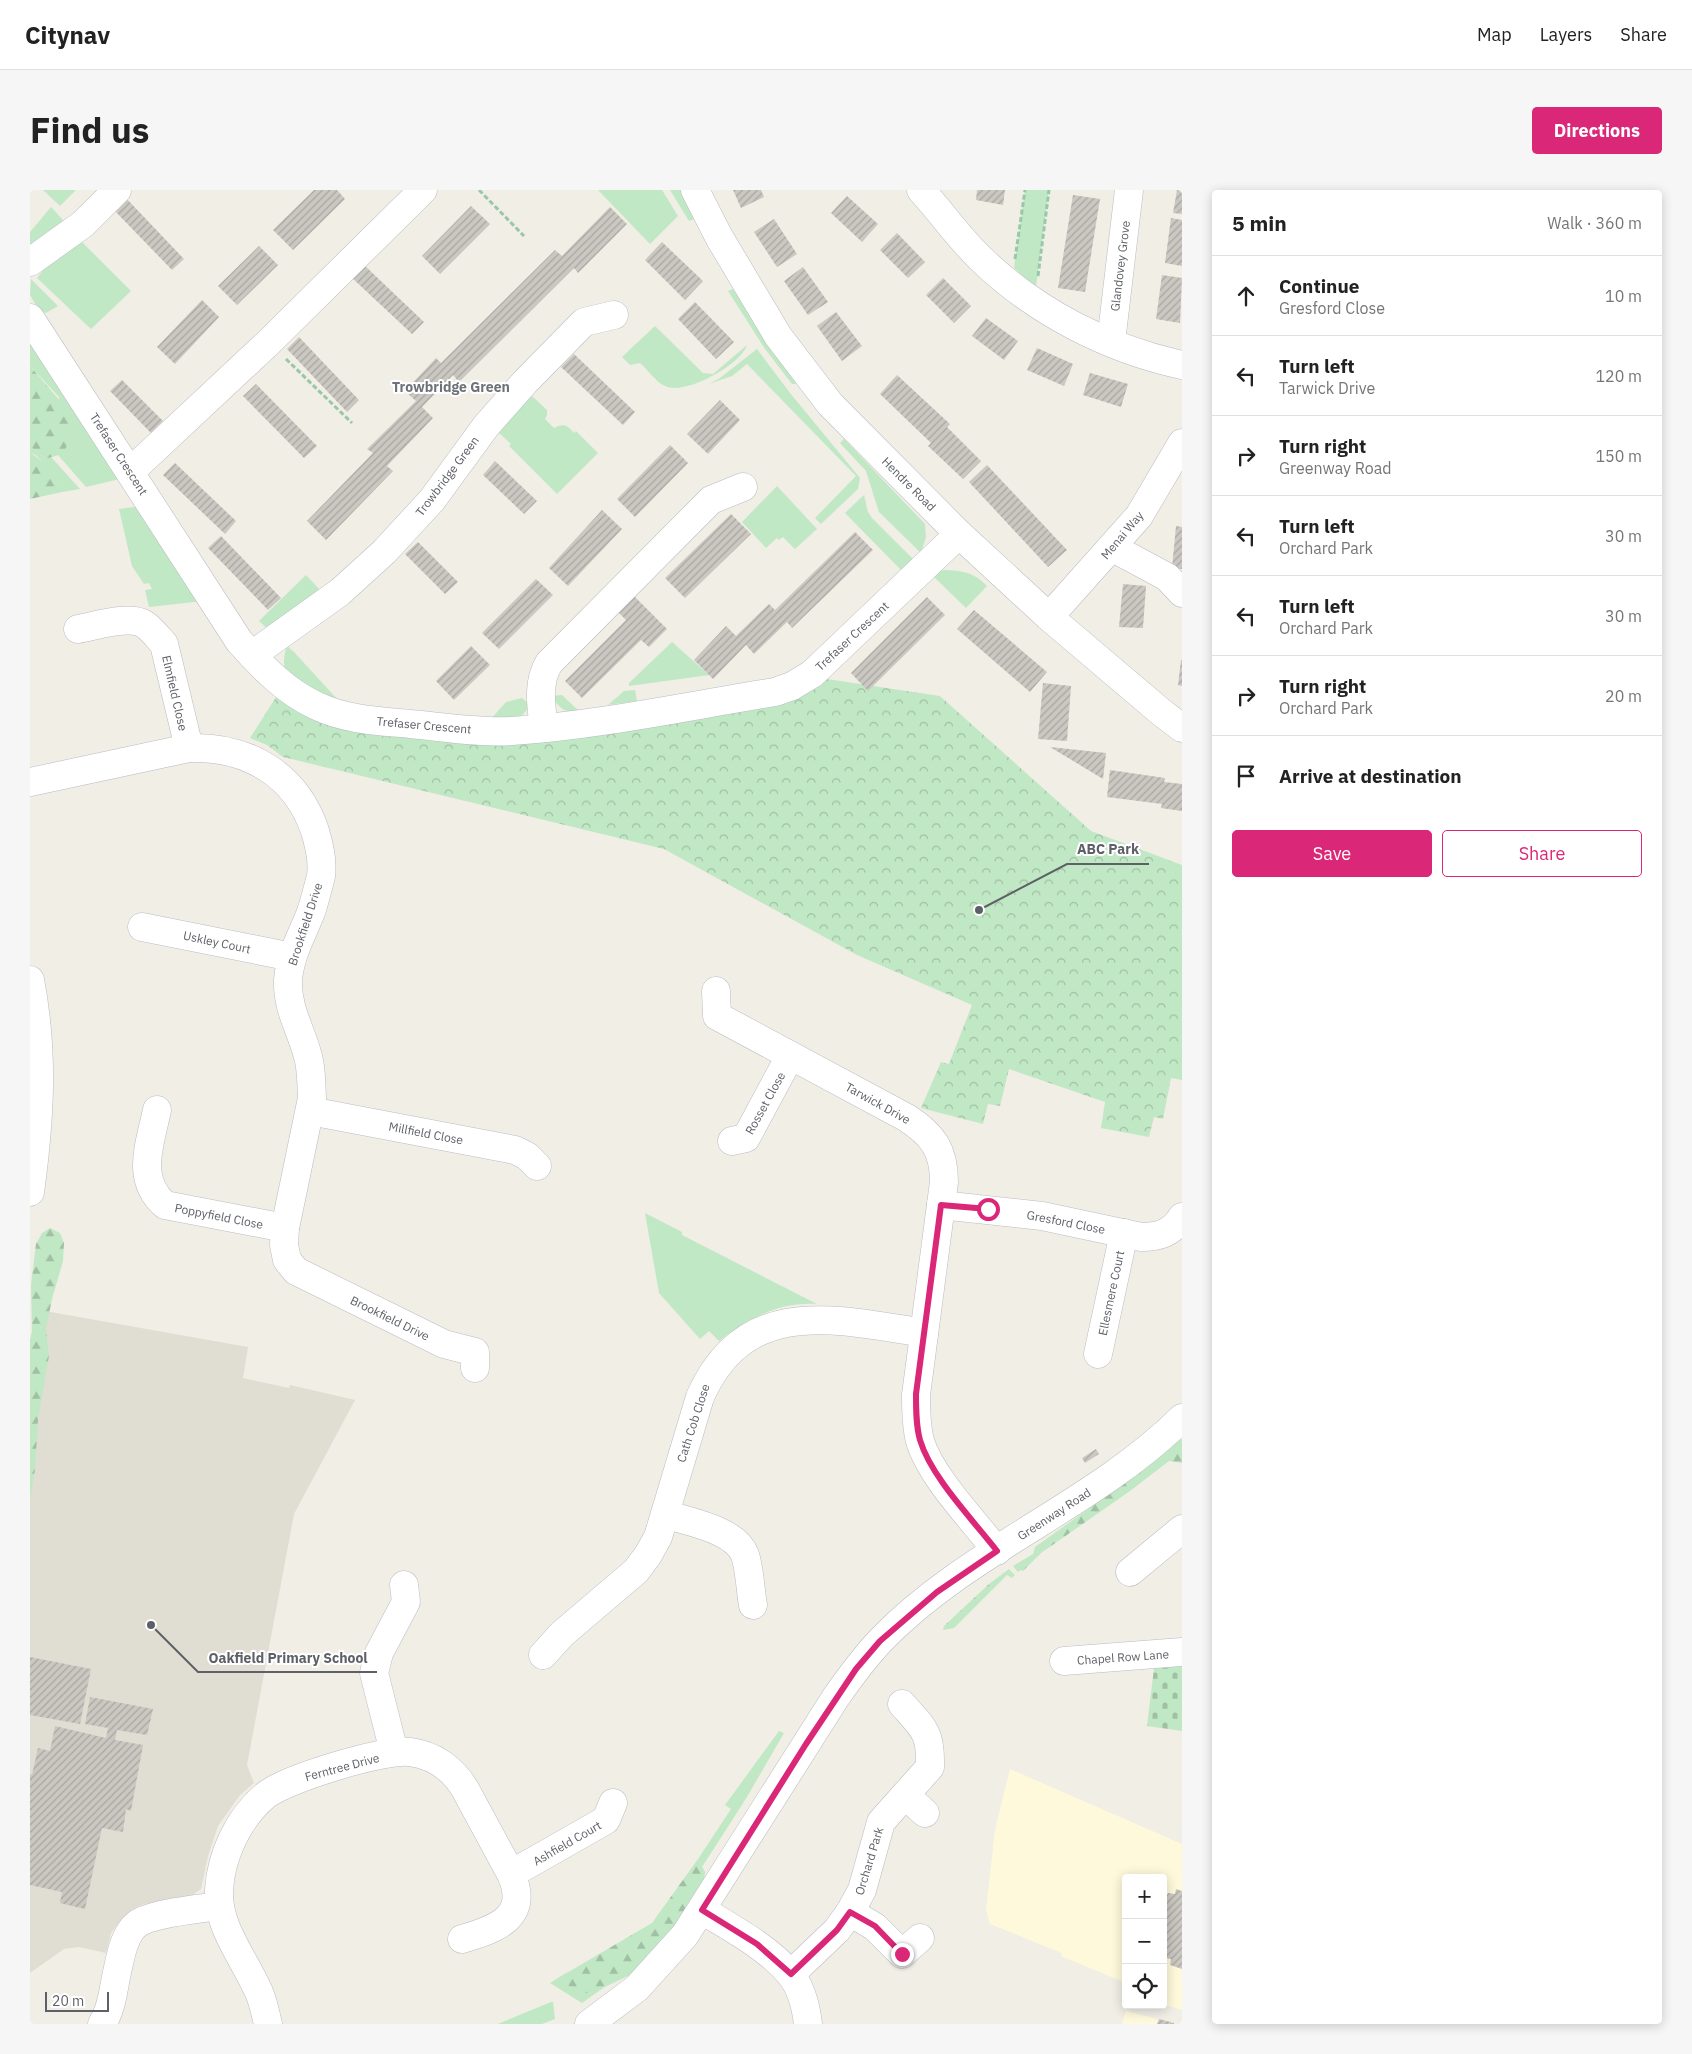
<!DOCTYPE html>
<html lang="en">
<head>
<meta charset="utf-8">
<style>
  body { margin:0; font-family:"IBM Plex Sans",sans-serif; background:#f6f6f6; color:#222 }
  .controls { position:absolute; right:15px; bottom:15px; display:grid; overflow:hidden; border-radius:5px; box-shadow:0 2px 12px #0003 }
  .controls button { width:45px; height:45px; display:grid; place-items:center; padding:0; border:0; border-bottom:1px solid #e0e0e0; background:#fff; color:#222; font:25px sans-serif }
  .scale { position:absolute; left:15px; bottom:12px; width:64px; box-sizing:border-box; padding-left:5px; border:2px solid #5d6066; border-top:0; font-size:14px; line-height:18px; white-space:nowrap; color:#5d6066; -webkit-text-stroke:4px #fff; paint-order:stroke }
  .stop { position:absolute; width:15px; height:15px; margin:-11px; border:4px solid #db2777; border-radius:50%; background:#fff }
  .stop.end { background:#db2777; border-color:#fff; box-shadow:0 1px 5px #0008 }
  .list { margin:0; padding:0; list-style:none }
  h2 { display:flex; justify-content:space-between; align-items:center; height:65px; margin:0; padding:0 20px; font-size:21px }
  h2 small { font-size:16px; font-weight:400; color:#767676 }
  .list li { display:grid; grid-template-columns:32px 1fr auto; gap:15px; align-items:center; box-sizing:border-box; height:80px; padding:0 20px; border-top:1px solid #e0e0e0 }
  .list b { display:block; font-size:19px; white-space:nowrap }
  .list p { margin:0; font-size:16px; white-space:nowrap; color:#767676 }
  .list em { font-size:16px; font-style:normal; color:#767676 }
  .actions { display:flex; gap:10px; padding:15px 20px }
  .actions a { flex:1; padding:11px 0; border:1px solid #db2777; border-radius:5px; text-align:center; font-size:18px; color:#db2777 }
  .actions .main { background:#db2777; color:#fff }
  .icon { flex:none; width:28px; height:28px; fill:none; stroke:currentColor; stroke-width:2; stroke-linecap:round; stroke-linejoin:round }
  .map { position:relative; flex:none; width:1152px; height:1834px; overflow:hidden; border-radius:5px }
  header { display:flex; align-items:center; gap:30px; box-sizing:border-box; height:70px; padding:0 25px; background:#fff; border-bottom:1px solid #e0e0e0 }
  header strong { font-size:24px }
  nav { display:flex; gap:28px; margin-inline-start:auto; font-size:18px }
  .intro { display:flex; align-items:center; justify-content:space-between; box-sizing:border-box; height:120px; padding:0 30px }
  h1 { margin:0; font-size:35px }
  .button { padding:12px 22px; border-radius:5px; background:#db2777; color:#fff; font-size:18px; font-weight:700 }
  main { display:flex; gap:30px; padding:0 30px }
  aside { flex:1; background:#fff; border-radius:5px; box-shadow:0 2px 12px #0003 }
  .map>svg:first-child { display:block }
  .commercial { fill:#fff9db }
  .education { fill:#e0ddd3 }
  .grass { fill:#c1e8c4 }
  .forest { fill:url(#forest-firs) }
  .cemetery { fill:url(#cemetery-stones) }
  .park { fill:url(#park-crowns) }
  .building { fill:url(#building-hatch) }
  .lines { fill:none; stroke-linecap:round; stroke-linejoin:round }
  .minor-casing { stroke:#babcc1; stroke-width:29 }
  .path { stroke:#98c7a9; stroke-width:3; stroke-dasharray:5 2.5; stroke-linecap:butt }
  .minor { stroke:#fff; stroke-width:28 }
  .route { stroke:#db2777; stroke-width:6 }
  .labels { text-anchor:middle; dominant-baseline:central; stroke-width:4; stroke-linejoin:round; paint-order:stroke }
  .street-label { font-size:12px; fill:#5d6066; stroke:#fff }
  .neighbourhood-label { font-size:14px; font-weight:bold; fill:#6e7278; stroke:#fff }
  .leader { fill:none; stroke:#5d6066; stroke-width:2 }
  .callout-dot { fill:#5d6066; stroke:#fff; stroke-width:2 }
  .callout-label { font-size:14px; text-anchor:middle; font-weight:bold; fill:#5d6066; stroke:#fff; stroke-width:4; stroke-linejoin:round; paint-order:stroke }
</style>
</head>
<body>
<header>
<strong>Citynav</strong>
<nav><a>Map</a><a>Layers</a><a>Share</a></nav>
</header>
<div class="intro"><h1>Find us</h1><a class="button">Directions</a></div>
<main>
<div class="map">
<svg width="1152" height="1834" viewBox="0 0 1152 1834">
  <defs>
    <pattern id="forest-firs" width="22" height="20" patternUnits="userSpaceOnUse" patternTransform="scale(1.25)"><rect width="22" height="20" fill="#c1e8c4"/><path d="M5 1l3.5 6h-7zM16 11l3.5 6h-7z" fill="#a0bfa3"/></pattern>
    <pattern id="cemetery-stones" width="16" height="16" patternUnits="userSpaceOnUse" patternTransform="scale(1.25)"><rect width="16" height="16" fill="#c1e8c4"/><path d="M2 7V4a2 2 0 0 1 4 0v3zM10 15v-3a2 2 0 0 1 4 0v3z" fill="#a0bfa3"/></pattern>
    <pattern id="park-crowns" width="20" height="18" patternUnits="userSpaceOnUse" patternTransform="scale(1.25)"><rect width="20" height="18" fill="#c1e8c4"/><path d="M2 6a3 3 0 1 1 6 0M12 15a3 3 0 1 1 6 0" fill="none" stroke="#a0bfa3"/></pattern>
    <pattern id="building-hatch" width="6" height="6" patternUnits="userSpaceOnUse" patternTransform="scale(1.25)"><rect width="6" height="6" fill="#cbc8c2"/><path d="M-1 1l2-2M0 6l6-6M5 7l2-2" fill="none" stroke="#a8a6a1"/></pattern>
  </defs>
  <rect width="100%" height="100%" fill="#f0eee5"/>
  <g class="commercial">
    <polygon points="980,1579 1152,1654 1152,1820 1133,1814 1133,1688 1096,1688 1096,1793 1031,1766 1032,1763 960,1734 956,1720 965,1640"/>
    <polygon points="1096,1821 1147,1834 1092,1834"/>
  </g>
  <polygon class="education" points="9,1120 218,1157 213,1188 259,1198 260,1195 325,1210 264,1324 217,1575 224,1593 210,1605 188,1636 178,1666 171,1699 161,1706 114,1714 103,1719 90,1731 81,1743 76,1763 49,1757 34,1759 0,1783 0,1189"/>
  <g class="grass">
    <polygon points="13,0 46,0 30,16"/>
    <polygon points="568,0 632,0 648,26 620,54"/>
    <polygon points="640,0 651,0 664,29 659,31"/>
    <polygon points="995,0 1019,0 1006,97 984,78"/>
    <polygon points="21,17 35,32 0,60 0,42"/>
    <polygon points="51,51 101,101 61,139 7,88 15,78"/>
    <polygon points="1,89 28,116 16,123 9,120 0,105"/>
    <polygon points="703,99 738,153 767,191 765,194 762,194 735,159 698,101"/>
    <path d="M625 136 673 183 683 184 717 155C711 175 654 206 635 196 626 192 618 180 610 173L600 175 592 167Z"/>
    <polygon points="0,142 94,288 56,297 28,265 32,264 29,207 0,176"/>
    <polygon points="727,159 760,203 830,288 828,299 791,334 785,328 826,286 717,174 702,186 679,194 690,188"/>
    <path d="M502 206 517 220V225L515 229 524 238C534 233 537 235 544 243L546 241 568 263 527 304 479 256 481 254 469 243 484 224Z"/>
    <polygon points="814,249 895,334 896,347 891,363 849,322 836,281 810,253"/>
    <polygon points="0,256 15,269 21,267 50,299 32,302 32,293 7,266 0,262"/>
    <polygon points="747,296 787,339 765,359 753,347 749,350 747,348 736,358 712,332"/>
    <polygon points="834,305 838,322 842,328 885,371 874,380 871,380 815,323"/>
    <polygon points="111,316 173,411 119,417 115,400 122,399 119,393 114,394 102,376 89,319"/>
    <path d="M914 380C932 380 945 383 957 396L936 418 904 387 908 382Z"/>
    <polygon points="276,385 290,400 238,439 229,431"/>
    <polygon points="642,452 679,485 599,496 599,493"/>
    <path d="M257 456 264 462 307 509 304 514C295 509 261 490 257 484 252 476 254 464 257 456Z"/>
    <polygon points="605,500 607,511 578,515 594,501"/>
    <path d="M532 505 551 523C536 523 529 519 522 506Z"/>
    <path d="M492 508 500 515C489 534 479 530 459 531L476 512Z"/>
    <path d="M615 1023 652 1042V1045L787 1114C747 1112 721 1128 689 1151L679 1141 670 1149 629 1103Z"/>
    <polygon points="749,1541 754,1543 717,1607 672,1677 668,1669 701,1619 695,1615"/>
    <polygon points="536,1783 560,1804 583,1791 552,1813 520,1793"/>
    <polygon points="521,1812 523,1812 525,1829 512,1834 468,1834"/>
  </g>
  <g class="forest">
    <polygon points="0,176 44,227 43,246 32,264 15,269 0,256"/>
    <polygon points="0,262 23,280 34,296 32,302 0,309"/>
    <polygon points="20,1038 30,1043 34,1053 33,1071 22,1109 16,1139 19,1166 8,1229 5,1279 0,1311 0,1150 2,1141 1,1095 6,1054 12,1043"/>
    <polygon points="1149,1248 1152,1250 1152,1273 1139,1271 1100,1301 1011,1363 993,1381 991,1380 988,1382 983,1376 1003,1364 1005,1357 1085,1300"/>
    <polygon points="979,1379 985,1385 982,1388 977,1385 924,1438 913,1440 914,1436 959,1394"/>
    <polygon points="668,1669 675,1682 673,1701 666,1717 602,1784 560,1804 546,1800 536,1794 535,1784 622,1733"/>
  </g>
  <polygon class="cemetery" points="1152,1468 1152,1541 1117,1536 1125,1470"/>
  <polygon class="park" points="790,488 910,506 1061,641 1152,675 1152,890 1141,888 1133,929 1124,927 1119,947 1071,938 1075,912 979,879 970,916 958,914 953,934 891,918 911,872 919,874 942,815 827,765 634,659 253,567 237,555 220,548 248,504 480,550"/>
  <g class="building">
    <polygon points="284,0 307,0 315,9 263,60 243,40"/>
    <polygon points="703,0 731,0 734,7 711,18"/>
    <polygon points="947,0 975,0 973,15 946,10"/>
    <polygon points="1147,0 1152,0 1152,24 1143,23"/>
    <polygon points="1043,5 1070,9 1055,102 1028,98"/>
    <polygon points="94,6 154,69 142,80 82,18"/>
    <polygon points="817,6 848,34 832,52 801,23"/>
    <polygon points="441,16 460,34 410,84 392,66"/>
    <polygon points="580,17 597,34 548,83 544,78 429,192 423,185 392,217 403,228 357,276 363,281 296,350 277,331 343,263 337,259 386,211 375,201 406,168 411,173 525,60 532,66"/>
    <polygon points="1141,28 1152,30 1152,76 1135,73"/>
    <polygon points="744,29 767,64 747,77 724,42"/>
    <polygon points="867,43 895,72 878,88 850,60"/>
    <polygon points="632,52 673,91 655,110 615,70"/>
    <polygon points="229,56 248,75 207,115 188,96"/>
    <polygon points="333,74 394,132 382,144 321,87"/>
    <polygon points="773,77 798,112 778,125 754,91"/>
    <polygon points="1132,85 1152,88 1150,133 1126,129"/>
    <polygon points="913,88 941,116 924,133 896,105"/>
    <polygon points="172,110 189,127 145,174 127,157"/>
    <polygon points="665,112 704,152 686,169 648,129"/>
    <polygon points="806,122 832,156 812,171 787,136"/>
    <polygon points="956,128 988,151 974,170 942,146"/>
    <polygon points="269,147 329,210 317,222 257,159"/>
    <polygon points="1007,158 1043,174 1034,196 997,180"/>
    <polygon points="544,164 605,222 593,235 531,177"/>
    <polygon points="1060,183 1098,194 1091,217 1053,205"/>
    <polygon points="867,185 920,234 917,237 951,271 933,289 898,256 901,253 850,204"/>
    <polygon points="92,190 133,231 121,243 80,201"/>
    <polygon points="226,194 287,256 274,268 213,206"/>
    <polygon points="690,210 710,230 678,264 657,244"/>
    <polygon points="640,255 658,273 605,327 587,309"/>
    <polygon points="465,271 507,311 494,324 453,285"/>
    <polygon points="145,273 206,331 195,344 133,285"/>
    <polygon points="957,275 1037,360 1018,377 939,292"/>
    <polygon points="572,320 592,339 538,396 519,378"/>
    <polygon points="701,324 721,344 655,408 635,388"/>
    <polygon points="1146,336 1152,337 1152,379 1142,378"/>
    <polygon points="825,342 843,360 762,438 757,432 724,464 716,455 683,489 664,470 696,436 706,446 739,414 745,420"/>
    <polygon points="191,346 251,408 238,420 178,358"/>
    <polygon points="388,352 428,392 415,404 375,364"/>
    <polygon points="506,389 523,405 469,459 452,443"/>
    <polygon points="1093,394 1116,396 1113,438 1089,437"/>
    <polygon points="604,406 637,439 619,457 611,450 552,508 535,491 596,430 588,422"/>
    <polygon points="897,407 915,425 838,501 821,483"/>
    <polygon points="944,420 1017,482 1000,502 927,439"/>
    <polygon points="441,456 460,475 424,510 406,491"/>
    <polygon points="1151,470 1152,470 1152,496 1148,495"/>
    <polygon points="1013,493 1041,496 1037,551 1008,549"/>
    <polygon points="1020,557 1076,563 1073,589"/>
    <polygon points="1080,580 1135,588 1134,592 1152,594 1152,621 1131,618 1132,614 1077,607"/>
    <polygon points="1066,1259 1069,1264 1055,1273 1052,1268"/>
    <polygon points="0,1467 61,1479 50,1534 0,1525"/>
    <polygon points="60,1507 123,1519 117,1545 87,1540 85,1550 113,1555 101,1621 96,1619 93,1642 72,1638 55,1719 30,1713 32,1702 0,1695 0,1584 2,1585 8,1558 20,1561 25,1536 76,1548 78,1538 55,1534"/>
    <polygon points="1146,1699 1152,1701 1152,1779 1140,1775 1141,1769 1133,1768 1133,1707 1134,1705 1137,1705 1138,1703 1145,1704"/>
    <polygon points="1129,1829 1144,1833 1144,1834 1127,1834"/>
  </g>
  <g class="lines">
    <g class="minor-casing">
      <g id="minor">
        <polyline points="665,0 689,47 748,146 800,214 929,344 1019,427 1131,522 1152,538"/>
        <path d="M891 0C912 23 929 48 951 69 1006 122 1078 159 1152 175"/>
        <polyline points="0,72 53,34 87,0"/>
        <path d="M0 128 209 451C232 477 256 502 287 516 317 530 348 531 380 534 413 537 449 543 482 541 570 535 658 516 745 502L762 496 782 484 929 344"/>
        <polyline points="1081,152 1099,0"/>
        <polyline points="100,282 239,152 393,0"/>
        <polyline points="1083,358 1137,387 1152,403"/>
        <polyline points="1019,427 1109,326 1152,253"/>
        <path d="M48 439C65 436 99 425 114 434 122 439 128 448 134 454L159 558"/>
        <polyline points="222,465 310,402 354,362 402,310 456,236 495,192 554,132 584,125"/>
        <path d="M514 538C511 516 507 493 519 473L681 310 713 297"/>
        <path d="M0 592 159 558C217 556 266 584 285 641 289 655 293 670 291 686 288 698 285 710 281 722 272 745 260 765 258 790 257 818 270 838 277 863 282 877 281 893 282 908L255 1038 254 1055 257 1070 266 1081 414 1154 445 1162V1178"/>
        <polyline points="112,737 262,767"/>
        <path d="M0 790C14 863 10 929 0 1002"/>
        <path d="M686 801 687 826 877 928C903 945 914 960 914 992L886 1205C886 1220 886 1236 890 1251 901 1287 943 1330 967 1361"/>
        <path d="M127 920C120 954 105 989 135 1015L255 1038"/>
        <polyline points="280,921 485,960 497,966 507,976"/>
        <polyline points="702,951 716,948 760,866"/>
        <path d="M911 1015 1012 1026 1111 1047C1129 1047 1142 1043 1152 1027"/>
        <polyline points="1068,1164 1094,1043"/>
        <path d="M635 1324C658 1332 705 1339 715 1365 720 1380 720 1399 723 1415"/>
        <polyline points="1100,1382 1152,1339"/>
        <path d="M513 1465 532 1444 606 1381 618 1365 628 1347 670 1207C715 1105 805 1129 894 1143"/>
        <polyline points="1034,1471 1152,1462"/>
        <polyline points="364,1562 344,1483 349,1463 376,1412 374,1395"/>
        <polyline points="875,1605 895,1623"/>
        <polyline points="481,1684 576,1630 583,1613"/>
        <path d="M672 1720C701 1738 739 1758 760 1784 771 1797 776 1817 778 1834"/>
        <polyline points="820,1722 845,1737 872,1764 890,1748"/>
        <path d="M761 1784 807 1740 820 1722 832 1700 851 1632 900 1577C901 1542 894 1539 872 1514"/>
        <path d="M72 1834C81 1820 83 1803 86 1787 90 1770 93 1745 107 1734 122 1723 170 1719 189 1716"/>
        <path d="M238 1834C235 1822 233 1809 227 1798 213 1767 187 1736 189 1700 191 1665 209 1627 236 1605 258 1588 354 1559 380 1562 404 1565 423 1579 435 1599L481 1684C500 1727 467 1739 432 1749"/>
        <path d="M559 1834 607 1798 655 1745 806 1507C820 1487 834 1468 851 1450 938 1360 1063 1316 1152 1228"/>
      </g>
    </g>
    <g class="path">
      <polyline points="449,0 494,46"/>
      <polyline points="985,69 995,0"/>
      <polyline points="1008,86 1019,0"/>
      <polyline points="256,169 322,233"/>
    </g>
    <use href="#minor" class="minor"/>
  </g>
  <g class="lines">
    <path class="route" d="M872 1764 845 1736 820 1722 807 1740 761 1784 727 1754 672 1720 776 1554 826 1479 850 1451 907 1402 967 1361C943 1330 901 1287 890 1250 886 1236 886 1220 886 1204L911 1015 958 1019"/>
  </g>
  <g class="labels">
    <g class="street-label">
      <text transform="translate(1090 76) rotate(-83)">Glandovey Grove</text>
      <text transform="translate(89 264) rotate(57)">Trefaser Crescent</text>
      <text transform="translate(417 286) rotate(-53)">Trowbridge Green</text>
      <text transform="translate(879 294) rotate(45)">Hendre Road</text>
      <text transform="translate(1092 345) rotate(-50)">Menai Way</text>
      <text transform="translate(822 446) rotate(-43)">Trefaser Crescent</text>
      <text transform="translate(145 503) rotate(77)">Elmfield Close</text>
      <text transform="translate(394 535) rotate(5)">Trefaser Crescent</text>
      <text transform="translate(275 734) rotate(-72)">Brookfield Drive</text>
      <text transform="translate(187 752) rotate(12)">Uskley Court</text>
      <text transform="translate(735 913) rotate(-61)">Rosset Close</text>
      <text transform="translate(848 913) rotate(29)">Tarwick Drive</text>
      <text transform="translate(396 943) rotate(11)">Millfield Close</text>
      <text transform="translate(189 1026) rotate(11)">Poppyfield Close</text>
      <text transform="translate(1036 1032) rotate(11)">Gresford Close</text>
      <text transform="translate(1081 1103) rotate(-78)">Ellesmere Court</text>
      <text transform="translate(360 1128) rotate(26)">Brookfield Drive</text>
      <text transform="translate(663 1233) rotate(-72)">Cath Cob Close</text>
      <text transform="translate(1024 1324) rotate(-33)">Greenway Road</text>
      <text transform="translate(1093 1467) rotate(-4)">Chapel Row Lane</text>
      <text transform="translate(312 1577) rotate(-15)">Ferntree Drive</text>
      <text transform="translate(537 1653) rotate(-30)">Ashfield Court</text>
      <text transform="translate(839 1671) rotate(-73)">Orchard Park</text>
    </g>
    <g class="neighbourhood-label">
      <text x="421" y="197">Trowbridge Green</text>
    </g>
  </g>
  <path class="leader" d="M949 720L1037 674H1119M121 1435L168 1482H347"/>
  <g class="callout-dot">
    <circle cx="949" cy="720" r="5"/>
    <circle cx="121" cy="1435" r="5"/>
  </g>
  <g class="callout-label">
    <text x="1078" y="664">ABC Park</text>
    <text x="258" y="1473">Oakfield Primary School</text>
  </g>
</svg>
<div class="controls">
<button>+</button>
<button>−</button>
<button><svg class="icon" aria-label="locate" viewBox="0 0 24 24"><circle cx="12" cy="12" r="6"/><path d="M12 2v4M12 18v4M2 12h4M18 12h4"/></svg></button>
</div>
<div class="scale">20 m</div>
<div class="stop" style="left:958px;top:1019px"></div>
<div class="stop end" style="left:872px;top:1764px"></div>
</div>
<aside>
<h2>5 min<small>Walk · 360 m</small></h2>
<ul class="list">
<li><svg class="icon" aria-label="ahead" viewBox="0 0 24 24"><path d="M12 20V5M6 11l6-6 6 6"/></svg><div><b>Continue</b><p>Gresford Close</p></div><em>10 m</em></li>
<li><svg class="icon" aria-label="left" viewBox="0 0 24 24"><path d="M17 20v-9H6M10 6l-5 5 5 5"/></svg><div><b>Turn left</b><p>Tarwick Drive</p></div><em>120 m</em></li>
<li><svg class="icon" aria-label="right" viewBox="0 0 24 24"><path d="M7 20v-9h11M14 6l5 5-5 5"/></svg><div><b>Turn right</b><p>Greenway Road</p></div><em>150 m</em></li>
<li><svg class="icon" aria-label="left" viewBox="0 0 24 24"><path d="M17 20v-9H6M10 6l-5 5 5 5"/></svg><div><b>Turn left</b><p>Orchard Park</p></div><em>30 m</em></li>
<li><svg class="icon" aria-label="left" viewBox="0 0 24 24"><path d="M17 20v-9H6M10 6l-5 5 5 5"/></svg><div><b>Turn left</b><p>Orchard Park</p></div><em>30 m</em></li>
<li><svg class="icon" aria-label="right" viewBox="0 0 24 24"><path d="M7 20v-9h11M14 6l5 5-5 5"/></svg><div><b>Turn right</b><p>Orchard Park</p></div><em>20 m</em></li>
<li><svg class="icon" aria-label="arrive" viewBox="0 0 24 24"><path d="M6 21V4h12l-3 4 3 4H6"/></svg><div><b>Arrive at destination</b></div></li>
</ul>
<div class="actions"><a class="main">Save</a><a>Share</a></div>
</aside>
</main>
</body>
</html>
